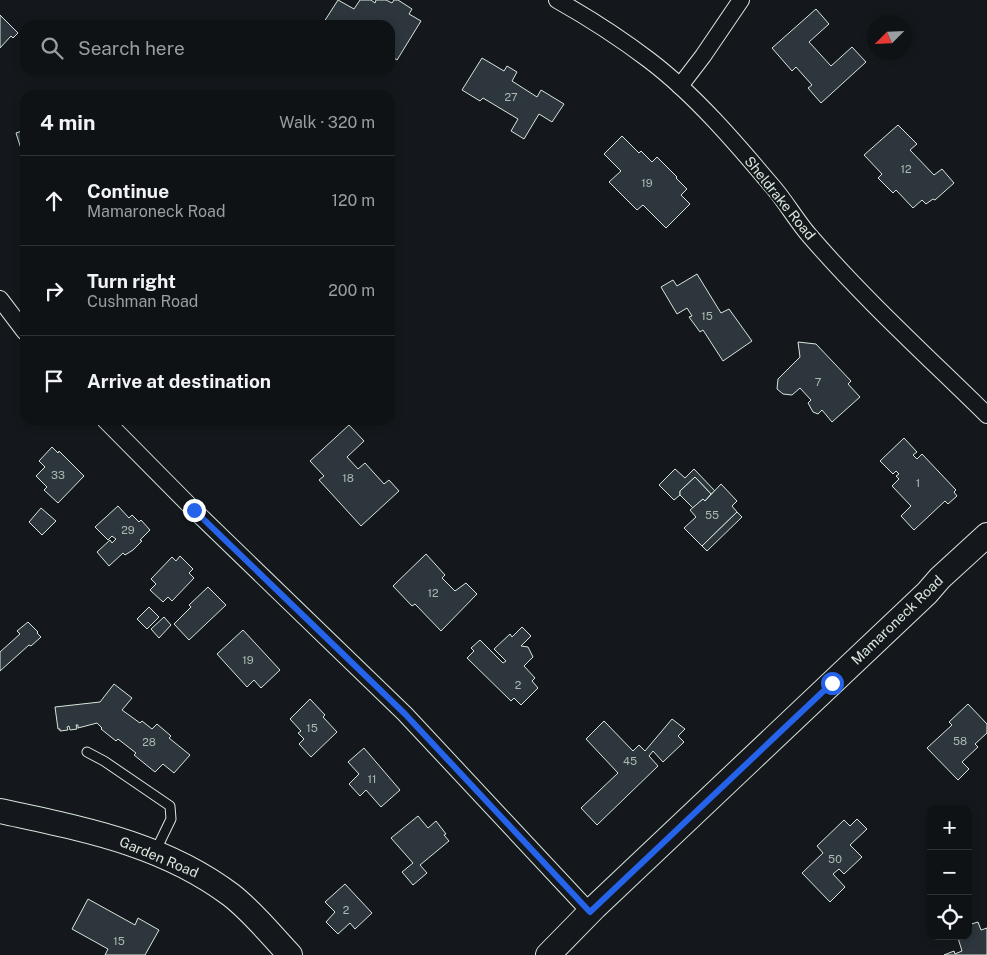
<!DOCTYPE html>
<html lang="en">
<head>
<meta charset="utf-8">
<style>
  body { margin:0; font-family:"Public Sans",sans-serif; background:#1d2022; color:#f1f3f6 }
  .controls { position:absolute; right:15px; bottom:15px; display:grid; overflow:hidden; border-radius:10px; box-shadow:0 2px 8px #0003 }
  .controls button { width:45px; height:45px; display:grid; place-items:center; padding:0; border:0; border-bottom:1px solid #2f3234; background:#0f1215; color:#f1f3f6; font:25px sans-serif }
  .compass { position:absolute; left:867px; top:15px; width:45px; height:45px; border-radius:50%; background:#0f1215; box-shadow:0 2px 8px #0003; rotate:246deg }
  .stop { position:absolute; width:15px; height:15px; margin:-11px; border:4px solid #2563eb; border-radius:50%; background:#fff }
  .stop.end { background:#2563eb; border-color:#fff; box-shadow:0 1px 5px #0008 }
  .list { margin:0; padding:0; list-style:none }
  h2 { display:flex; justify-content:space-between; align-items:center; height:65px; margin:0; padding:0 20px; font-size:21px }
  h2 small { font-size:16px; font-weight:400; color:#9b9ea0 }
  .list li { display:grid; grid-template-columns:32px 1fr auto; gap:15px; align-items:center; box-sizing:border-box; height:90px; padding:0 20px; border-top:1px solid #2f3234 }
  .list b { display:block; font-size:19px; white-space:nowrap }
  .list p { margin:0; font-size:16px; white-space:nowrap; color:#9b9ea0 }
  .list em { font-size:16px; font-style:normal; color:#9b9ea0 }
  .icon { flex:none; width:28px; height:28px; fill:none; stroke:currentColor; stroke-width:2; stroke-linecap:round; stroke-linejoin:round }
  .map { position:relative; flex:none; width:987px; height:955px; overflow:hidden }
  .search { position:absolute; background:#0f1215; box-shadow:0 2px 8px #0003; left:20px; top:20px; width:375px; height:55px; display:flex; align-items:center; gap:12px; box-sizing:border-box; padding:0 18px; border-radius:15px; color:#9b9ea0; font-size:19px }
  .panel { position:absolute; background:#0f1215; box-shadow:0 2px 8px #0003; left:20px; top:90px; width:375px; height:335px; border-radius:15px }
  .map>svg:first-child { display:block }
  .building { fill:#2c363c; stroke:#d8e6dc }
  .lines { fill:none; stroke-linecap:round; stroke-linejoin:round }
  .lane-casing { stroke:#d8e6dc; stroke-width:11 }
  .street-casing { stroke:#d8e6dc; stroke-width:18 }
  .secondary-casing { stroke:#d8e6dc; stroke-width:26 }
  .lane { stroke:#14181c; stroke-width:9 }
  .street { stroke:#14181c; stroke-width:16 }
  .secondary { stroke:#14181c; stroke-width:24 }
  .route { stroke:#2563eb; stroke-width:6 }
  .labels { text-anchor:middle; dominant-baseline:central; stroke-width:4; stroke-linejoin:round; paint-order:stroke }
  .number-label { font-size:11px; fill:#adbab4 }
  .street-label { font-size:14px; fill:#d8e6dc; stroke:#14181c }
</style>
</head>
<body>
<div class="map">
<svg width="987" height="955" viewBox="0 0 987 955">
  <rect width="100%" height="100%" fill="#14181c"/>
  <g class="building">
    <polygon points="338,0 354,9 360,0 371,0 375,3 376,0 386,0 392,3 394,0 398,0 412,9 409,14 421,21 397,60 390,55 390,25 322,25"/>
    <polygon points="816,9 829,24 809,42 831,66 852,47 866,62 821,103 808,88 812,85 796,67 792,71 772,48"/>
    <polygon points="0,15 18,33 13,38 11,36 0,48"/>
    <polygon points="482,58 504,71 507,66 517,72 512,81 537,97 541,90 564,104 552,122 539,114 524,139 511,131 518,119 483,98 480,101 462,90"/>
    <polygon points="898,125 917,144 910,150 934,175 942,169 954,183 935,200 933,199 926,204 922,200 913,208 896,190 893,193 878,178 882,174 864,155"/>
    <polygon points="25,130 25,161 16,133"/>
    <polygon points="622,136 639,153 641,151 652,162 657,157 677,177 676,178 687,189 681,195 690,204 666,228 643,205 637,210 609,182 621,171 604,154"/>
    <polygon points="697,274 721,313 729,309 752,341 723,361 703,330 700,332 689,317 692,316 687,308 677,314 661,287 673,280 677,286"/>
    <polygon points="798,342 816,344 851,381 848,384 860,397 832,422 822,410 818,414 813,412 808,403 811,400 800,388 792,395 783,394 777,389 778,379 800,357"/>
    <polygon points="349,425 364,441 347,457 358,469 365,463 384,484 389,480 399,491 361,526 319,480 324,476 310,461"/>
    <polygon points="904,438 917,452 913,455 917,459 922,454 956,490 954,492 957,496 948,504 945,501 914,530 901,516 911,506 892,486 899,479 896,476 899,474 896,471 893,474 880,461"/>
    <polygon points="52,447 58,453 59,451 84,476 58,503 44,490 47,487 36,476 45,467 39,461"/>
    <polygon points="675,469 685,478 694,469 715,491 711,494 695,477 680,491 680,495 674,500 659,485"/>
    <polygon points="695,477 711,494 705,501 703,499 693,508 680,495 680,491"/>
    <polygon points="721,484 737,501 732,506 737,512 702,546 684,528 696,517 690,510 703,499 705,501"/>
    <polygon points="118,506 129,518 132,515 139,522 141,520 150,530 140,540 142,541 133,550 125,555 123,553 109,566 97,552 110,540 112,543 116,539 112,536 108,540 95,527"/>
    <polygon points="41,508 56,521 42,535 29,522"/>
    <polygon points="737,512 742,517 707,551 702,546"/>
    <polygon points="426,554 445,575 442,578 455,591 466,583 477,594 441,631 415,604 412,606 393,586"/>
    <polygon points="180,556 193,569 189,573 194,578 172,601 168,597 163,602 150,590 156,584 151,579 172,557 176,561"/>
    <polygon points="208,587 226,605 189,640 174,624 191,607 189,605"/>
    <polygon points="149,607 159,617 147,629 137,619"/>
    <polygon points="164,617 171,625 159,638 151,629"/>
    <polygon points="28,622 38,632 37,633 41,637 31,646 29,645 0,671 0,652 20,634 17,631"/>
    <polygon points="522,627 531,636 521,646 528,647 533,657 524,666 535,678 532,681 538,688 521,705 514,698 511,701 467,658 474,651 471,648 480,640 503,663 506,661 494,649 510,634 512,637"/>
    <polygon points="243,630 280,670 261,688 254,680 247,687 217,654"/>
    <polygon points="114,684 132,698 122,710 140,723 142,721 152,729 157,724 171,736 169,738 190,755 174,773 163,764 155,772 134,755 136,753 118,739 116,741 101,729 102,728 97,723 78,728 78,725 76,725 77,729 70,730 69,726 67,727 68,730 60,731 60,729 58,729 55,707 100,702"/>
    <polygon points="310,699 325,715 323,717 337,732 311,757 299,744 304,739 298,733 301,731 290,719"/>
    <polygon points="968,704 987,724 987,733 975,744 978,747 962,762 969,769 958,780 927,748 952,725 949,722"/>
    <polygon points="672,719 685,729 678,736 684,742 663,762 653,751 649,756 658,766 597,825 581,808 618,773 586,739 604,721 633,751 639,745 645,751"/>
    <polygon points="364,748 400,790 381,807 366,790 360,796 349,784 359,774 348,762"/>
    <polygon points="418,816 428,828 436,821 446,834 444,835 449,841 420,865 427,873 413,885 402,872 413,863 391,838"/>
    <polygon points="857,819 867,829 850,845 862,857 844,874 839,869 833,874 845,887 830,902 802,873 823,853 817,846 844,820 850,826"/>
    <polygon points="345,884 372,913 355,929 350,923 338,934 326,922 335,912 325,902"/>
    <polygon points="88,899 135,925 138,918 159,930 145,955 105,955 108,949 72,929"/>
    <polygon points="978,922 981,930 987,928 987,955 944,955 954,951 955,954 962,951 958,938 968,936 968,925"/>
  </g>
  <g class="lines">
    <g class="lane-casing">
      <polyline id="lane" points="87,752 104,761 170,806 171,819 155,852"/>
    </g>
    <g class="street-casing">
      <g id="street">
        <path d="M557 0C589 18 620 38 649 60 694 94 736 143 773 187 786 202 796 220 809 235 864 299 927 356 987 415"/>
        <polyline points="680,86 703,56 741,0"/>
        <polyline points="0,299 25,332"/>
        <polyline points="105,420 194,510 405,714 590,912"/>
      </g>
    </g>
    <g class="secondary-casing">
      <g id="secondary">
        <path d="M0 811C82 829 162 843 231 895 253 912 271 935 290 955"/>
        <polyline points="548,955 595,907 927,593 940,578 987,535"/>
      </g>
    </g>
    <use href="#lane" class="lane"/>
    <use href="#street" class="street"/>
    <use href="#secondary" class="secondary"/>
  </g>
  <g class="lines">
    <polyline class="route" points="194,510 405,714 590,912 832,683"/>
  </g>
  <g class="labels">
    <g class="number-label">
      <text x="511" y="97">27</text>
      <text x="906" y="169">12</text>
      <text x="647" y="183">19</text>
      <text x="707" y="316">15</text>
      <text x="818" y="382">7</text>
      <text x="58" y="475">33</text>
      <text x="348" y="478">18</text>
      <text x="918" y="483">1</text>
      <text x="712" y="515">55</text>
      <text x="128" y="530">29</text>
      <text x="433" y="593">12</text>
      <text x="248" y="660">19</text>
      <text x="518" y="685">2</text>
      <text x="312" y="728">15</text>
      <text x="960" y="741">58</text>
      <text x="149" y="742">28</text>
      <text x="630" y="761">45</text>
      <text x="372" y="779">11</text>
      <text x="835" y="859">50</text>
      <text x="346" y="910">2</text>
      <text x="119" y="941">15</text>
    </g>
    <g class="street-label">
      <text transform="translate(780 198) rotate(51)">Sheldrake Road</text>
      <text transform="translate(897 620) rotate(-44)">Mamaroneck Road</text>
      <text transform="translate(159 857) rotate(23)">Garden Road</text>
    </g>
  </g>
</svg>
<div class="controls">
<button>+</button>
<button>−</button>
<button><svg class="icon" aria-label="locate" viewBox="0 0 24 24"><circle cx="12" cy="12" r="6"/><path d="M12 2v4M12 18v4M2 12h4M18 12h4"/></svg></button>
</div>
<svg class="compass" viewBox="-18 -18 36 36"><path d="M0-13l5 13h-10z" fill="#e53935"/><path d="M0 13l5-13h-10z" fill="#9b9ea0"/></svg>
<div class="stop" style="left:832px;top:683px"></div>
<div class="stop end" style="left:194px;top:510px"></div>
<div class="search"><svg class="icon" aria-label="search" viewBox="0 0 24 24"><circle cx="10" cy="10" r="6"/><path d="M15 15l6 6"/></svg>Search here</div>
<section class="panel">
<h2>4 min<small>Walk · 320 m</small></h2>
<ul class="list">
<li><svg class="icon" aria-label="ahead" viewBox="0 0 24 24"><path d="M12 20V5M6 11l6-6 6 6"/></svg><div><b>Continue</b><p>Mamaroneck Road</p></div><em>120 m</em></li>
<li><svg class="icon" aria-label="right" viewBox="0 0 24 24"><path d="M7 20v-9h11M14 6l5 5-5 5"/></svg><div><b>Turn right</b><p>Cushman Road</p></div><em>200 m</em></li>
<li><svg class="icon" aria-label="arrive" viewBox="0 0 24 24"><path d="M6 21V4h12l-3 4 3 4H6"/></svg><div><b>Arrive at destination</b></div></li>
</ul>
</section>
</div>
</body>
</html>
